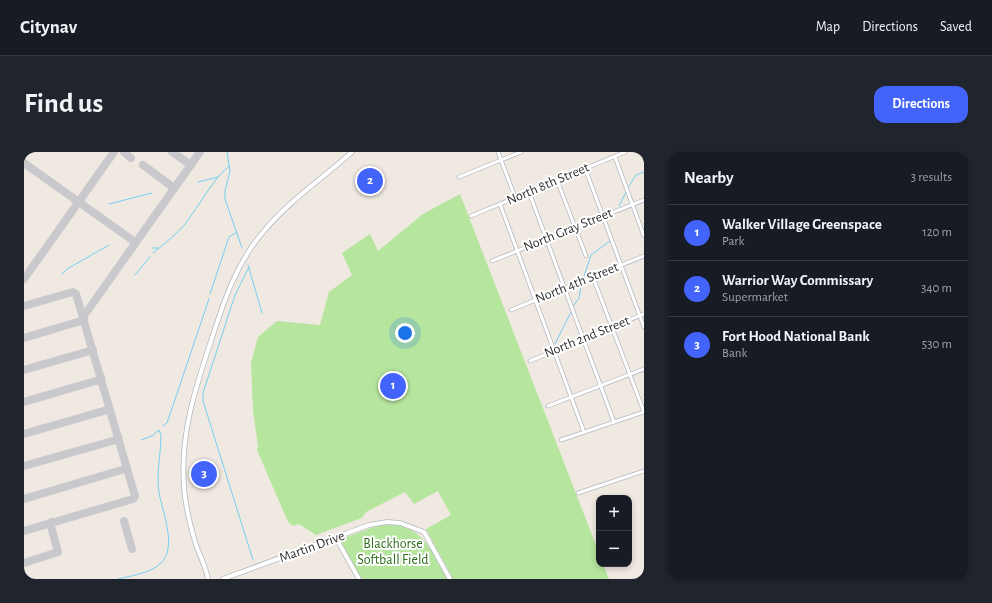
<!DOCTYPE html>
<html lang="en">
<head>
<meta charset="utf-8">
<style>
  body { margin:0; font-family:"Alegreya Sans",sans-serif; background:#20242c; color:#f1f3f6 }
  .controls { position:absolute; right:12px; bottom:12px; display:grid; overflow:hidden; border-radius:8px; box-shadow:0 2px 6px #0003 }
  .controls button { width:36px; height:36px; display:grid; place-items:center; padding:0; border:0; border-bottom:1px solid #363941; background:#171b24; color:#f1f3f6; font:20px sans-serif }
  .you { position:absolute; left:381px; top:181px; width:14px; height:14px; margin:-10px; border:3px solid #fff; border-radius:50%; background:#1a73e8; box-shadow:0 0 0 6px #1a73e833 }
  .badge { display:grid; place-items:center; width:26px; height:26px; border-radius:50%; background:#4264fb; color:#fff; font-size:13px; font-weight:700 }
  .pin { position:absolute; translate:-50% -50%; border:2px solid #fff; box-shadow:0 1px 4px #0006 }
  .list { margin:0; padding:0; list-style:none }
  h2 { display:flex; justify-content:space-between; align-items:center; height:52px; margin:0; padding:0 16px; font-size:17px }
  h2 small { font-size:13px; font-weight:400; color:#9ea1a6 }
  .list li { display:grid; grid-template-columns:26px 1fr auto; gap:12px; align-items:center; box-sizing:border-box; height:56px; padding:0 16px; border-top:1px solid #363941 }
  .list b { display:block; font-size:15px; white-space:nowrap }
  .list p { margin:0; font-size:13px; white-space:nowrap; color:#9ea1a6 }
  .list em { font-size:13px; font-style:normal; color:#9ea1a6 }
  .map { position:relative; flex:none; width:620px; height:427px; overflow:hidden; border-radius:12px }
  header { display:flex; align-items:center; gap:24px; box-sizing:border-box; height:56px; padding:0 20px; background:#171b24; border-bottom:1px solid #363941 }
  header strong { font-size:19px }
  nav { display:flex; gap:22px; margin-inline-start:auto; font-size:14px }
  .intro { display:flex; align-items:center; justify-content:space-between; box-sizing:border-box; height:96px; padding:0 24px }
  h1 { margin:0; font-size:28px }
  .button { padding:10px 18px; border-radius:12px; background:#4264fb; color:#fff; font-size:14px; font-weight:700 }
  main { display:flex; gap:24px; padding:0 24px }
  aside { flex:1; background:#171b24; border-radius:12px; box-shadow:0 2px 6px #0003 }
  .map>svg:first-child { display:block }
  .green { fill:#b6e59e }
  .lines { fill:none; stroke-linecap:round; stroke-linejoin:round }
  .stream { stroke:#75cff0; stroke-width:1 }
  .taxiway { stroke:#c9c8cc; stroke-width:8 }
  .minor-casing { stroke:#b4b7c1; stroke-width:4.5 }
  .tertiary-casing { stroke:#b4b7c1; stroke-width:5.5 }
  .minor { stroke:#fff; stroke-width:3 }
  .tertiary { stroke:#fff; stroke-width:4 }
  .labels { text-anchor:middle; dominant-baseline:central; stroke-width:4; stroke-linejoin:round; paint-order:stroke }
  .street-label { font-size:14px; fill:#2e2e2e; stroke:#fff }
  .park-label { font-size:14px; fill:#2c6e1b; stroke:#fff }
</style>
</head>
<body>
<header>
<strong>Citynav</strong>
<nav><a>Map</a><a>Directions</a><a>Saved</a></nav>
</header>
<div class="intro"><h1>Find us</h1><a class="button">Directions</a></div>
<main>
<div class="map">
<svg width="620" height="427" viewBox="0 0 620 427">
  <rect width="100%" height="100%" fill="#efe9e1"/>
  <g class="green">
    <polygon points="436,42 575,401 575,412 579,412 585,427 429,427 402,377 427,363 414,339 390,352 381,340 342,360 338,366 292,383 275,372 269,374 264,370 233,298 234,295 229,258 227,211 234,185 253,169 296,173 305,140 328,123 318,101 346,82 354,99 399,62"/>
    <path d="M358 372C397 370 407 397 424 427H337L317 390V387Z"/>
  </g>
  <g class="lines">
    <g class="stream">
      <polyline points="203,0 206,19 201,39 201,47 218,96"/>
      <polyline points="174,30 194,25 205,14"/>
      <polyline points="605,34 612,23 620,20"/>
      <polyline points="85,52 128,41"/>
      <polyline points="595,54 602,40"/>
      <polyline points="128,96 134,96"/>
      <path d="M129 101C141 91 152 83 162 71 173 56 182 40 194 25"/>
      <polyline points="224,113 238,161"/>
      <polyline points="225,115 211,143 179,241 179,249 229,408"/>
      <polyline points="38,122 43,117 85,93"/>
      <polyline points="111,123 126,105"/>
      <polyline points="559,127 567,103 586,89"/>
      <polyline points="186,142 205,85 213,80"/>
      <polyline points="550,153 555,146 557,134"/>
      <polyline points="531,192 547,160"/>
      <polyline points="139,274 143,271 185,147"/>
      <path d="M94 427C106 424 121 422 132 415 156 401 139 362 135 341 132 321 137 302 137 283L135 278 128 284 117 288"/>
    </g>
    <g class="taxiway">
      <polyline points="100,0 107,6"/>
      <polyline points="148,0 167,13"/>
      <polyline points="0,11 111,90"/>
      <polyline points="119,13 150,36"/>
      <polyline points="0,127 90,0"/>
      <polyline points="0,154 49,140 52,142 111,344 109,347 0,379"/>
      <polyline points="59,165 176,0"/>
      <polyline points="0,186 60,168"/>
      <polyline points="0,218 69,198"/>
      <polyline points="0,250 75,228 77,225"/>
      <polyline points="0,282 83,258"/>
      <polyline points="0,314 92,288 94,284"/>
      <polyline points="0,347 101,317"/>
      <polyline points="100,369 108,397"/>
      <polyline points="0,411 34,400 27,374 28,370"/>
    </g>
    <g class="minor-casing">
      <g id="minor">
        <polyline points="474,0 491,45"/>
        <polyline points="591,5 620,84"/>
        <polyline points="561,16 620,175"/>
        <polyline points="435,25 497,0"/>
        <polyline points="533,28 562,104"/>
        <polyline points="505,40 590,270"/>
        <polyline points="476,52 560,280"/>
        <polyline points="447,64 601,0"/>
        <polyline points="468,109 620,48"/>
        <polyline points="487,158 620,104"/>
        <polyline points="506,209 620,162"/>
        <polyline points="524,254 620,217"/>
        <polyline points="537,288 620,260 569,125"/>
        <polyline points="554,341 620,319"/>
      </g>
    </g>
    <g class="tertiary-casing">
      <g id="tertiary">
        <polyline points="312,386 335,427"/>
        <path d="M184 427C182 415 176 404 172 393 166 373 161 354 160 334 156 283 171 237 187 189 200 149 212 111 240 79 265 49 299 26 328 0"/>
        <polyline points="199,427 345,373 363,370 376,371 400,380 426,427"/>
      </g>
    </g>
    <use href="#minor" class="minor"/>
    <use href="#tertiary" class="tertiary"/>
  </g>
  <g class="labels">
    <g class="street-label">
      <text transform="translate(524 32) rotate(-23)">North 8th Street</text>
      <text transform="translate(544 78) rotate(-22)">North Gray Street</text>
      <text transform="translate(553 131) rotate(-22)">North 4th Street</text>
      <text transform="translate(563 185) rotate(-22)">North 2nd Street</text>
      <text transform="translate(288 395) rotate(-20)">Martin Drive</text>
    </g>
    <g class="park-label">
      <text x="369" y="392">Blackhorse<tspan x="369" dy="16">Softball Field</tspan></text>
    </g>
  </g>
</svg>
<div class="controls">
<button>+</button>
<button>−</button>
</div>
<div class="you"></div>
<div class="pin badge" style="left:369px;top:234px">1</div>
<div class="pin badge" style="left:346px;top:29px">2</div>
<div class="pin badge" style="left:180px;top:322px">3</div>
</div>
<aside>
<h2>Nearby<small>3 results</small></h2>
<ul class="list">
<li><span class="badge">1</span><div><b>Walker Village Greenspace</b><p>Park</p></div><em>120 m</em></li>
<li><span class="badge">2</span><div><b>Warrior Way Commissary</b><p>Supermarket</p></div><em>340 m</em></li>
<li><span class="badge">3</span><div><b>Fort Hood National Bank</b><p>Bank</p></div><em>530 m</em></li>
</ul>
</aside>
</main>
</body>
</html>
